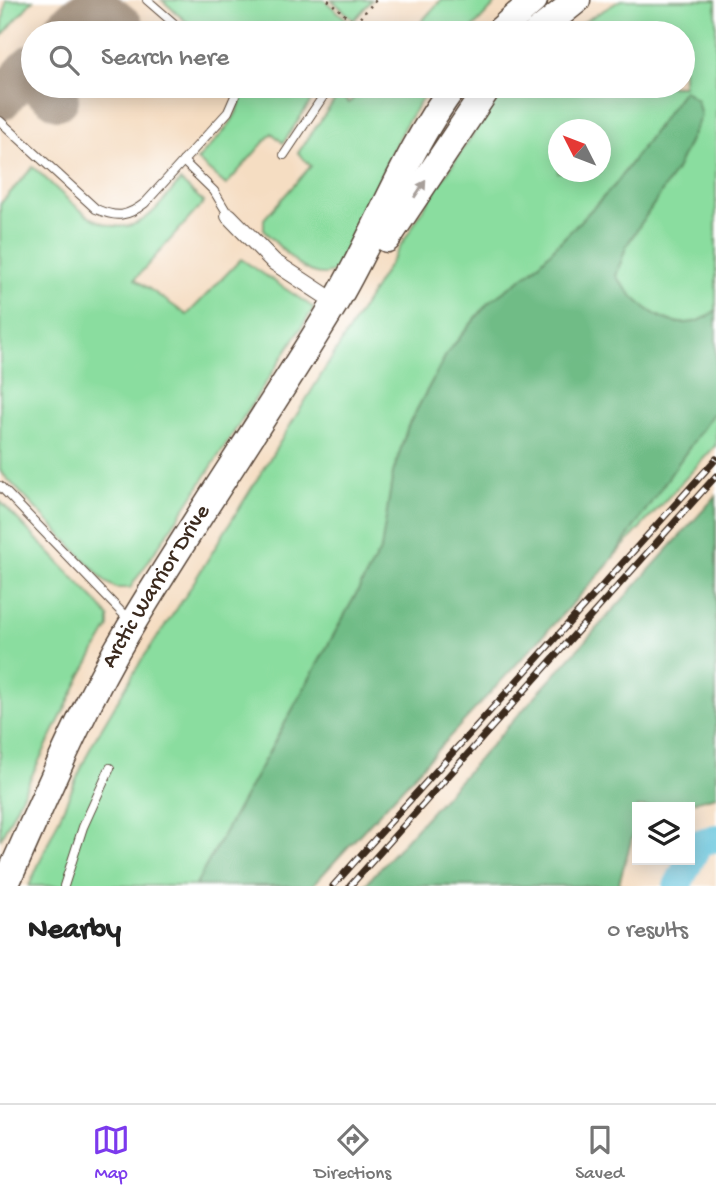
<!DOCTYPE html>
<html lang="en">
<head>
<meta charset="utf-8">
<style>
  body { margin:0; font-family:"Gochi Hand",sans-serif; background:#f6f6f6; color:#222 }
  .controls { position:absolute; right:21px; bottom:21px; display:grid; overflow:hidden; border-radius:0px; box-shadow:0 4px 18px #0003 }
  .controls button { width:63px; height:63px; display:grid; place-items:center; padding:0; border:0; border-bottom:2px solid #e0e0e0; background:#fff; color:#222; font:35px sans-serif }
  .compass { position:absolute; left:548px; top:119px; width:63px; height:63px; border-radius:50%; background:#fff; box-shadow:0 4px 18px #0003; rotate:312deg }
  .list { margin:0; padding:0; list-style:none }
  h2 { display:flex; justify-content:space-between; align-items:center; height:91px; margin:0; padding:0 28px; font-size:30px }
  h2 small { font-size:23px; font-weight:400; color:#767676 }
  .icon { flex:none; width:38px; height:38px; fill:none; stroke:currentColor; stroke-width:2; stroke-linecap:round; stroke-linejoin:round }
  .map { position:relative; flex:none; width:716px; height:886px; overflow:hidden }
  .search { position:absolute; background:#fff; box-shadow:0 4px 18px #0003; left:21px; right:21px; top:21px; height:77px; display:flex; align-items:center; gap:18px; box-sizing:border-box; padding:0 24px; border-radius:38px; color:#767676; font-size:26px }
  .sheet { height:217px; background:#fff }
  nav { display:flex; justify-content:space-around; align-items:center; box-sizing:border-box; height:98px; border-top:2px solid #e0e0e0; background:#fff; font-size:19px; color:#767676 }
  nav a { display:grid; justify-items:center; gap:4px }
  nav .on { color:#7c3aed }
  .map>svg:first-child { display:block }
  .green { fill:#8add9f; stroke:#62845e; stroke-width:2; fill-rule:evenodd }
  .forest { fill:#6fbc86; stroke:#557352; stroke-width:2 }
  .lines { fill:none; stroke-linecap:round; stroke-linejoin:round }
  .river { stroke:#5dc2db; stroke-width:28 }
  .taxiway { stroke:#988470; stroke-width:42 }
  .lane-casing { stroke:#574537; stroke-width:10 }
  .street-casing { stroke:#574537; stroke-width:18 }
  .primary-casing { stroke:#574537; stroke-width:29 }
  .path { stroke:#574537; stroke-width:2.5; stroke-dasharray:2 5; stroke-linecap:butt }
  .lane { stroke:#fff; stroke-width:8 }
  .street { stroke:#fff; stroke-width:16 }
  .primary { stroke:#fff; stroke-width:26 }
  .rail-casing { stroke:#3b2a1e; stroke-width:7 }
  .rail { stroke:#fff; stroke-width:4.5; stroke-dasharray:13; stroke-linecap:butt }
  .oneway { fill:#a79f9a }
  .labels { text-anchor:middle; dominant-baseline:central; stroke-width:5; stroke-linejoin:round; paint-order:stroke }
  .street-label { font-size:23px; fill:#3b2a1e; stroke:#fff }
</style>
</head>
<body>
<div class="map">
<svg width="716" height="886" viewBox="0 0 716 886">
  <rect width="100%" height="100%" fill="#fff"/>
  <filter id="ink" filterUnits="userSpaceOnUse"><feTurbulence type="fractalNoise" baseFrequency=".0143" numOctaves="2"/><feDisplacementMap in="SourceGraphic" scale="14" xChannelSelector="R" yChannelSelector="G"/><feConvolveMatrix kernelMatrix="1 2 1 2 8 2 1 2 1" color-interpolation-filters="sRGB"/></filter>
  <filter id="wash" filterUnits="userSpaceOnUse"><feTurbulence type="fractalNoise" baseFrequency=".00686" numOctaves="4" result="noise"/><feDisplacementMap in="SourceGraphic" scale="28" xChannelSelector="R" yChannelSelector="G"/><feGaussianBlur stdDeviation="1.57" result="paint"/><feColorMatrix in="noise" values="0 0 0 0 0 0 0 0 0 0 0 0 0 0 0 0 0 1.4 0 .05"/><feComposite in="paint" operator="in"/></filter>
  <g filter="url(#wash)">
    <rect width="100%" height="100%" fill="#f5ddc2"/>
    <g class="green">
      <polygon points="6,0 33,0 1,37"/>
      <polygon points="162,0 324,0 351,23 342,33 199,33"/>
      <polygon points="332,0 372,0 354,20"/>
      <polygon points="441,0 499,0 468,33 411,33"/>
      <path d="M621 0H716V445L312 886H29L91 746 141 661 184 598 427 203 505 86H683V33H565ZM558 130H600V172H558Z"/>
      <path d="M242 86H321L283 143 272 133 226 185 197 160C217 138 244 117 242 86Z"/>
      <path d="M364 86H430L404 127 336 270C310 287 282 247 264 231V219L311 166 298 153 339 94 349 103Z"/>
      <path d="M33 167C59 189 95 236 132 225 152 219 167 196 180 181L204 202 135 279 187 315 241 259 314 308 188 503 130 588H116L106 582 0 471V204Z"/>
      <polygon points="0,501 98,603 109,617 109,627 82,674 0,840"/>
    </g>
    <g class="forest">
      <path d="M684 90 697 100 701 116 676 170 627 245 616 276C638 307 679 343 716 310V409L607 566 312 886H195L381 549 393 473 408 426 447 353 488 303 533 270 614 186Z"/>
      <polygon points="716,496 716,796 676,807 637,807 637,821 618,886 364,886"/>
    </g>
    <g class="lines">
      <polyline class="river" points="677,886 699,843 716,838"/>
      <g class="taxiway">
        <path d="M61 33C85 7 95 2 123 27"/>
        <polyline points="40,86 58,99"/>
        <polyline points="0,100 33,64"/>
      </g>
    </g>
  </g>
  <g filter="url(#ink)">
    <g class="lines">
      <g class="lane-casing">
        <g id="lane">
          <polyline points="147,0 185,33"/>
          <path d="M0 121 96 209C117 218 127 217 145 203L228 112 235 96 233 86"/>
          <polyline points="284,155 330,86"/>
          <polyline points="183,161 214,191 229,216"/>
          <polyline points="0,486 129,620"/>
          <polyline points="64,886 83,827 110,768"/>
        </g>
      </g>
      <g class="street-casing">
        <polyline id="street" points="229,216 274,262 335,302"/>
      </g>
      <g class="primary-casing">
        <g id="primary">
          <polyline points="497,33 534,0"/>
          <polyline points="536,33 577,0"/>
          <polyline points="387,239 489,86"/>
          <path id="s1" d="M5 886C44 800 80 711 129 629 195 519 268 413 335 303 377 232 405 152 454 86"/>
        </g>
      </g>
      <g class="path">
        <polyline points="328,0 354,23"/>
        <polyline points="346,33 376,0"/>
      </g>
      <use href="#lane" class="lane"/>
      <use href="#street" class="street"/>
      <use href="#primary" class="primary"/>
      <g class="rail-casing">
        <g id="rail">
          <polyline points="333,886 716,459"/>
          <polyline points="350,886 716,476"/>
        </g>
      </g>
      <use href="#rail" class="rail"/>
    </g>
    <defs><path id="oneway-solid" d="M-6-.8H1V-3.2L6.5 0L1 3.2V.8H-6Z" transform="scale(1.75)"/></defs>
    <use class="oneway" href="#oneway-solid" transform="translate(420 189) rotate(-56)"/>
  </g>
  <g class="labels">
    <g class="street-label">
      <text stroke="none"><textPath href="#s1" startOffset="336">Arctic Warrior Drive</textPath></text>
    </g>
  </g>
</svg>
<div class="controls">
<button><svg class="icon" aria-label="layers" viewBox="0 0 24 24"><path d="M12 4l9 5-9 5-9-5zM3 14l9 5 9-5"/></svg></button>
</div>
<svg class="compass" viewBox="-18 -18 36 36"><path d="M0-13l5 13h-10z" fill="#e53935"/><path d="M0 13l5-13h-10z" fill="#767676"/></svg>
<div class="search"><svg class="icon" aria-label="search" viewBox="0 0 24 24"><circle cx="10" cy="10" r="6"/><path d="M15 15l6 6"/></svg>Search here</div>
</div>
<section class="sheet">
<h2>Nearby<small>0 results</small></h2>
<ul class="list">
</ul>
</section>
<nav>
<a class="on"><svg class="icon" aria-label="map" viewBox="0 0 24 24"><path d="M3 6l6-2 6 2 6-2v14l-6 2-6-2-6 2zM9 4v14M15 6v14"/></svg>Map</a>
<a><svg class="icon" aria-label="directions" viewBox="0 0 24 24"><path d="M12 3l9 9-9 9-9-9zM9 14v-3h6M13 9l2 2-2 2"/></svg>Directions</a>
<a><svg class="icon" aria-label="saved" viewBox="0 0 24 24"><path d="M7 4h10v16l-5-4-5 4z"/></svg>Saved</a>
</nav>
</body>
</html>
